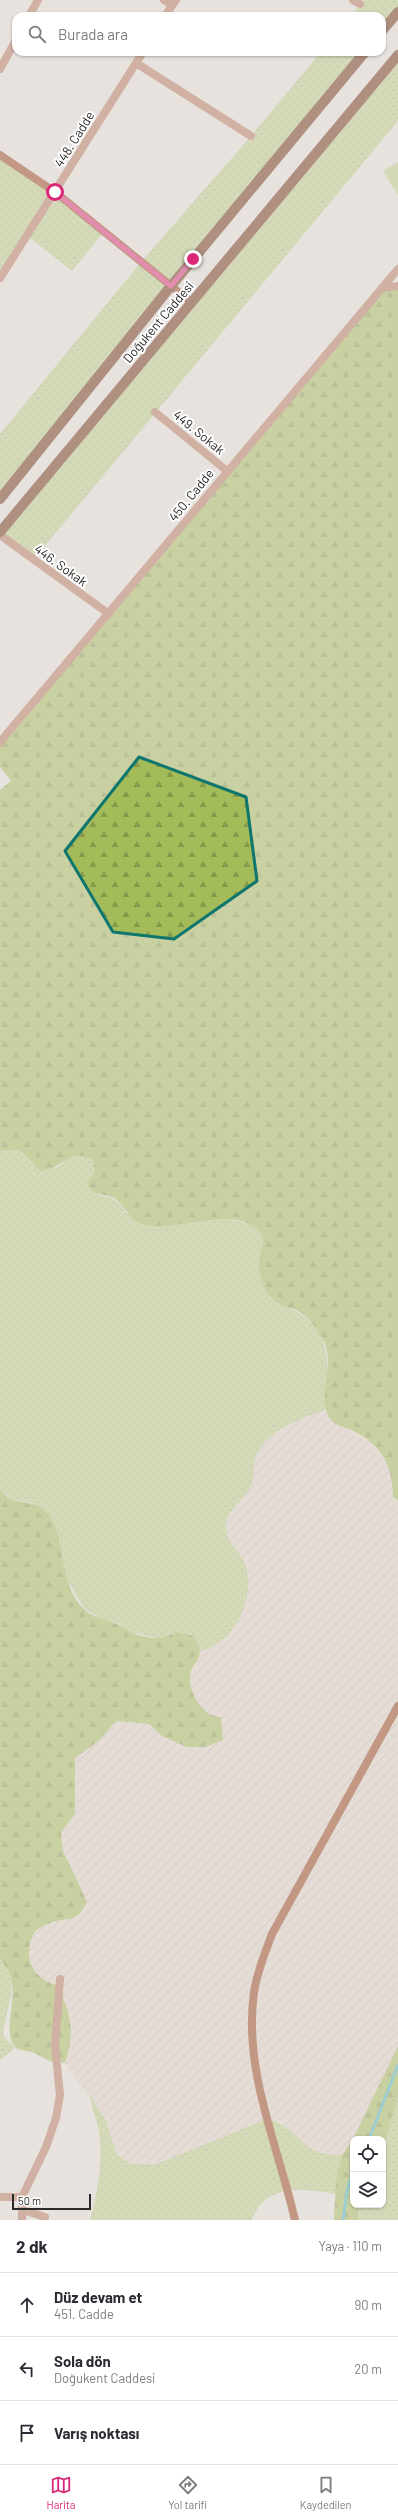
<!DOCTYPE html>
<html lang="tr">
<head>
<meta charset="utf-8">
<style>
  body { margin:0; font-family:Barlow,sans-serif; background:#f7f7f7; color:#2b2b33 }
  .controls { position:absolute; right:12px; bottom:12px; display:grid; overflow:hidden; border-radius:8px; box-shadow:0 1px 3px #0004 }
  .controls button { width:36px; height:36px; display:grid; place-items:center; padding:0; border:0; border-bottom:1px solid #e1e1e2; background:#fff; color:#2b2b33; font:20px sans-serif }
  .scale { position:absolute; left:12px; bottom:10px; width:79px; box-sizing:border-box; padding-left:4px; border:2px solid #2c2a28; border-top:0; font-size:11px; line-height:14px; white-space:nowrap; color:#2c2a28; -webkit-text-stroke:3px #fff; paint-order:stroke }
  .stop { position:absolute; width:12px; height:12px; margin:-9px; border:3px solid #db2777; border-radius:50%; background:#fff }
  .stop.end { background:#db2777; border-color:#fff; box-shadow:0 1px 4px #0008 }
  .list { margin:0; padding:0; list-style:none }
  h2 { display:flex; justify-content:space-between; align-items:center; height:52px; margin:0; padding:0 16px; font-size:17px }
  h2 small { font-size:13px; font-weight:400; color:#7c7c81 }
  .list li { display:grid; grid-template-columns:26px 1fr auto; gap:12px; align-items:center; box-sizing:border-box; height:64px; padding:0 16px; border-top:1px solid #e1e1e2 }
  .list b { display:block; font-size:15px; white-space:nowrap }
  .list p { margin:0; font-size:13px; white-space:nowrap; color:#7c7c81 }
  .list em { font-size:13px; font-style:normal; color:#7c7c81 }
  .icon { flex:none; width:22px; height:22px; fill:none; stroke:currentColor; stroke-width:2; stroke-linecap:round; stroke-linejoin:round }
  .map { position:relative; flex:none; width:398px; height:2220px; overflow:hidden }
  .search { position:absolute; background:#fff; box-shadow:0 1px 3px #0004; left:12px; right:12px; top:12px; height:44px; display:flex; align-items:center; gap:10px; box-sizing:border-box; padding:0 14px; border-radius:12px; color:#7c7c81; font-size:15px }
  .sheet { height:244px; background:#fff }
  nav { display:flex; justify-content:space-around; align-items:center; box-sizing:border-box; height:56px; border-top:1px solid #e1e1e2; background:#fff; font-size:11px; color:#7c7c81 }
  nav a { display:grid; justify-items:center; gap:2px }
  nav .on { color:#db2777 }
  .map>svg:first-child { display:block }
  .industrial { fill:url(#industrial-furrows) }
  .green { fill:url(#green-dots) }
  .forest { fill:url(#forest-firs) }
  .pitch { fill:#bcce8d }
  .lines { fill:none; stroke-linecap:round; stroke-linejoin:round }
  .stream { stroke:#42b4c1; stroke-width:3 }
  .street { stroke:#b4775f; stroke-width:8 }
  .secondary { stroke:#963f19; stroke-width:8 }
  .primary { stroke:#682b10; stroke-width:10 }
  .route { stroke:#db2777; stroke-width:5 }
  .marked { fill:none; stroke:#0f766e; stroke-width:3; stroke-linejoin:round }
  .labels { text-anchor:middle; dominant-baseline:central; stroke-width:4; stroke-linejoin:round; paint-order:stroke }
  .street-label { font-size:13px; fill:#2c2a28; stroke:#fff }
</style>
</head>
<body>
<div class="map">
<svg width="398" height="2220" viewBox="0 0 398 2220">
  <defs>
    <pattern id="industrial-furrows" width="10" height="10" patternUnits="userSpaceOnUse"><rect width="10" height="10" fill="#e0d5cc"/><path d="M-1 1l2-2M0 10L10 0M9 11l2-2" fill="none" stroke="#c0b7af"/></pattern>
    <pattern id="green-dots" width="8" height="8" patternUnits="userSpaceOnUse"><rect width="8" height="8" fill="#bcce8d"/><path d="M2 2h.1M6 6h.1" fill="none" stroke="#a2b17a" stroke-width="1.8" stroke-linecap="round"/></pattern>
    <pattern id="forest-firs" width="22" height="20" patternUnits="userSpaceOnUse"><rect width="22" height="20" fill="#a4bb59"/><path d="M5 1l3.5 6h-7zM16 11l3.5 6h-7z" fill="#86984a"/></pattern>
  </defs>
  <rect width="100%" height="100%" fill="#e7e2dd"/>
  <polygon class="industrial" points="325,1410 330,1421 369,1441 389,1463 392,1471 393,1496 398,1501 398,2046 359,2132 342,2155 327,2155 309,2148 280,2121 267,2119 154,2165 130,2163 117,2155 106,2121 65,2063 70,2049 45,1982 38,1976 30,1963 29,1948 36,1930 56,1921 68,1920 72,1873 63,1851 61,1833 75,1813 75,1758 97,1742 116,1721 149,1724 162,1736 215,1717 199,1705 192,1691 190,1675 199,1659 198,1652 218,1643 232,1628 245,1604 248,1579 246,1566 229,1542 226,1528 228,1518 252,1483 255,1460 264,1443 294,1421"/>
  <g class="green">
    <polygon points="364,0 398,0 398,12 382,31 382,16 350,16"/>
    <polygon points="321,52 365,52 0,498 0,434 141,262 251,136"/>
    <polygon points="398,55 398,121 33,560 0,535"/>
    <polygon points="0,155 104,232 72,271 29,237 0,278"/>
    <path d="M0 1150H20L40 1170 58 1167 72 1155 82 1154 94 1159 95 1171 90 1178 97 1195C111 1197 119 1199 126 1213L170 1226 219 1217 251 1224 259 1230 264 1240 280 1305C336 1322 328 1363 325 1410 299 1419 265 1431 255 1459 253 1467 255 1476 252 1483 247 1499 226 1509 226 1527 226 1544 242 1552 246 1567 254 1592 240 1629 218 1643 212 1647 205 1649 198 1652V1644L171 1636 158 1638 130 1632 117 1623 101 1619 84 1608 66 1578 61 1556 32 1503 10 1499 0 1489Z"/>
    <path d="M0 1960C3 1963 8 1968 9 1972 18 1995 0 2022 4 2037 7 2041 12 2044 15 2048L0 2060Z"/>
    <path d="M90 2095 106 2121 117 2155 130 2163 154 2165 267 2119C300 2125 298 2157 342 2155L335 2194C312 2190 283 2184 263 2202 258 2206 255 2214 251 2220H90C98 2190 103 2162 99 2131 97 2119 91 2109 90 2095Z"/>
    <polygon points="398,2098 398,2220 358,2220 359,2205 383,2205 383,2149"/>
  </g>
  <g class="forest">
    <path d="M398 286V1501L393 1496C392 1465 383 1446 353 1431 346 1427 334 1426 329 1418 316 1395 338 1362 321 1336 315 1327 308 1316 298 1311 293 1308 286 1308 281 1305 257 1292 256 1262 264 1240 243 1198 181 1233 146 1225 129 1222 126 1206 114 1198 103 1192 92 1198 87 1183L95 1171 93 1159C66 1148 65 1169 40 1171L20 1150H0V790L11 781 0 767V742L382 288Z"/>
    <path d="M0 1489C3 1492 7 1498 11 1499 23 1504 35 1501 45 1511 67 1531 56 1582 84 1609 94 1619 111 1619 122 1627 136 1637 161 1643 176 1632L193 1636C209 1660 191 1661 190 1676 189 1692 202 1717 221 1717L223 1740 205 1747H187L162 1736 149 1724 116 1721 97 1742 75 1758V1813L61 1833 63 1851 87 1902C78 1919 74 1918 57 1921 50 1922 43 1927 36 1930 21 1954 31 1979 58 1985 70 2013 76 2032 65 2063 45 2062 50 2060 34 2053 28 2050 21 2051 16 2048 0 2032 20 1998 9 1972 7 1968 3 1963 0 1959Z"/>
    <polygon points="398,2046 398,2098 383,2149 383,2139 353,2139"/>
    <polygon points="353,2140 353,2205 359,2205 358,2220 334,2220 336,2181 342,2155"/>
  </g>
  <polygon class="pitch" points="398,162 398,195 383,171"/>
  <g class="lines">
    <g class="stream">
      <polyline points="369,2139 398,2065"/>
      <polyline points="343,2220 347,2191 353,2171"/>
    </g>
    <g class="street">
      <polyline points="164,0 172,5"/>
      <polyline points="353,0 360,4"/>
      <polyline points="29,16 38,0"/>
      <polyline points="165,16 176,0"/>
      <polyline points="136,63 251,136"/>
      <polyline points="0,69 16,40"/>
      <polyline points="0,278 143,52"/>
      <polyline points="382,288 398,286"/>
      <polyline points="155,412 227,471"/>
      <polyline points="0,535 109,614"/>
      <polyline points="0,742 398,269"/>
      <polyline points="0,2197 22,2197"/>
      <polyline points="23,2210 45,2217"/>
      <polyline points="22,2220 22,2197 46,2147 56,2118 60,2095 55,2046 60,1979"/>
    </g>
    <g class="secondary">
      <polyline points="0,155 55,192 191,302"/>
      <path d="M295 2220C278 2145 243 2071 254 1992 257 1972 265 1953 272 1934L398 1706"/>
    </g>
    <g class="primary">
      <polyline points="382,31 398,12"/>
      <polyline points="0,499 171,286 365,52"/>
      <polyline points="0,532 398,55"/>
    </g>
  </g>
  <g class="lines">
    <polyline class="route" points="55,192 171,286 193,259"/>
  </g>
  <path d="M0 0H398V2220H0ZM139 757 246 797 257 881 174 939 113 932 65 851Z" fill="#e7e2dd" fill-opacity=".55" fill-rule="evenodd"/>
  <path class="marked" d="M139 757 246 797 257 881 174 939 113 932 65 851Z"/>
  <g class="labels">
    <g class="street-label">
      <text transform="translate(74 139) rotate(-58)">448. Cadde</text>
      <text transform="translate(158 322) rotate(-50)">Doğukent Caddesi</text>
      <text transform="translate(199 432) rotate(39)">449. Sokak</text>
      <text transform="translate(191 495) rotate(-51)">450. Cadde</text>
      <text transform="translate(61 565) rotate(36)">446. Sokak</text>
    </g>
  </g>
</svg>
<div class="controls">
<button><svg class="icon" aria-label="locate" viewBox="0 0 24 24"><circle cx="12" cy="12" r="6"/><path d="M12 2v4M12 18v4M2 12h4M18 12h4"/></svg></button>
<button><svg class="icon" aria-label="layers" viewBox="0 0 24 24"><path d="M12 4l9 5-9 5-9-5zM3 14l9 5 9-5"/></svg></button>
</div>
<div class="scale">50 m</div>
<div class="stop" style="left:55px;top:192px"></div>
<div class="stop end" style="left:193px;top:259px"></div>
<div class="search"><svg class="icon" aria-label="search" viewBox="0 0 24 24"><circle cx="10" cy="10" r="6"/><path d="M15 15l6 6"/></svg>Burada ara</div>
</div>
<section class="sheet">
<h2>2 dk<small>Yaya · 110 m</small></h2>
<ul class="list">
<li><svg class="icon" aria-label="ahead" viewBox="0 0 24 24"><path d="M12 20V5M6 11l6-6 6 6"/></svg><div><b>Düz devam et</b><p>451. Cadde</p></div><em>90 m</em></li>
<li><svg class="icon" aria-label="left" viewBox="0 0 24 24"><path d="M17 20v-9H6M10 6l-5 5 5 5"/></svg><div><b>Sola dön</b><p>Doğukent Caddesi</p></div><em>20 m</em></li>
<li><svg class="icon" aria-label="arrive" viewBox="0 0 24 24"><path d="M6 21V4h12l-3 4 3 4H6"/></svg><div><b>Varış noktası</b></div></li>
</ul>
</section>
<nav>
<a class="on"><svg class="icon" aria-label="map" viewBox="0 0 24 24"><path d="M3 6l6-2 6 2 6-2v14l-6 2-6-2-6 2zM9 4v14M15 6v14"/></svg>Harita</a>
<a><svg class="icon" aria-label="directions" viewBox="0 0 24 24"><path d="M12 3l9 9-9 9-9-9zM9 14v-3h6M13 9l2 2-2 2"/></svg>Yol tarifi</a>
<a><svg class="icon" aria-label="saved" viewBox="0 0 24 24"><path d="M7 4h10v16l-5-4-5 4z"/></svg>Kaydedilen</a>
</nav>
</body>
</html>
